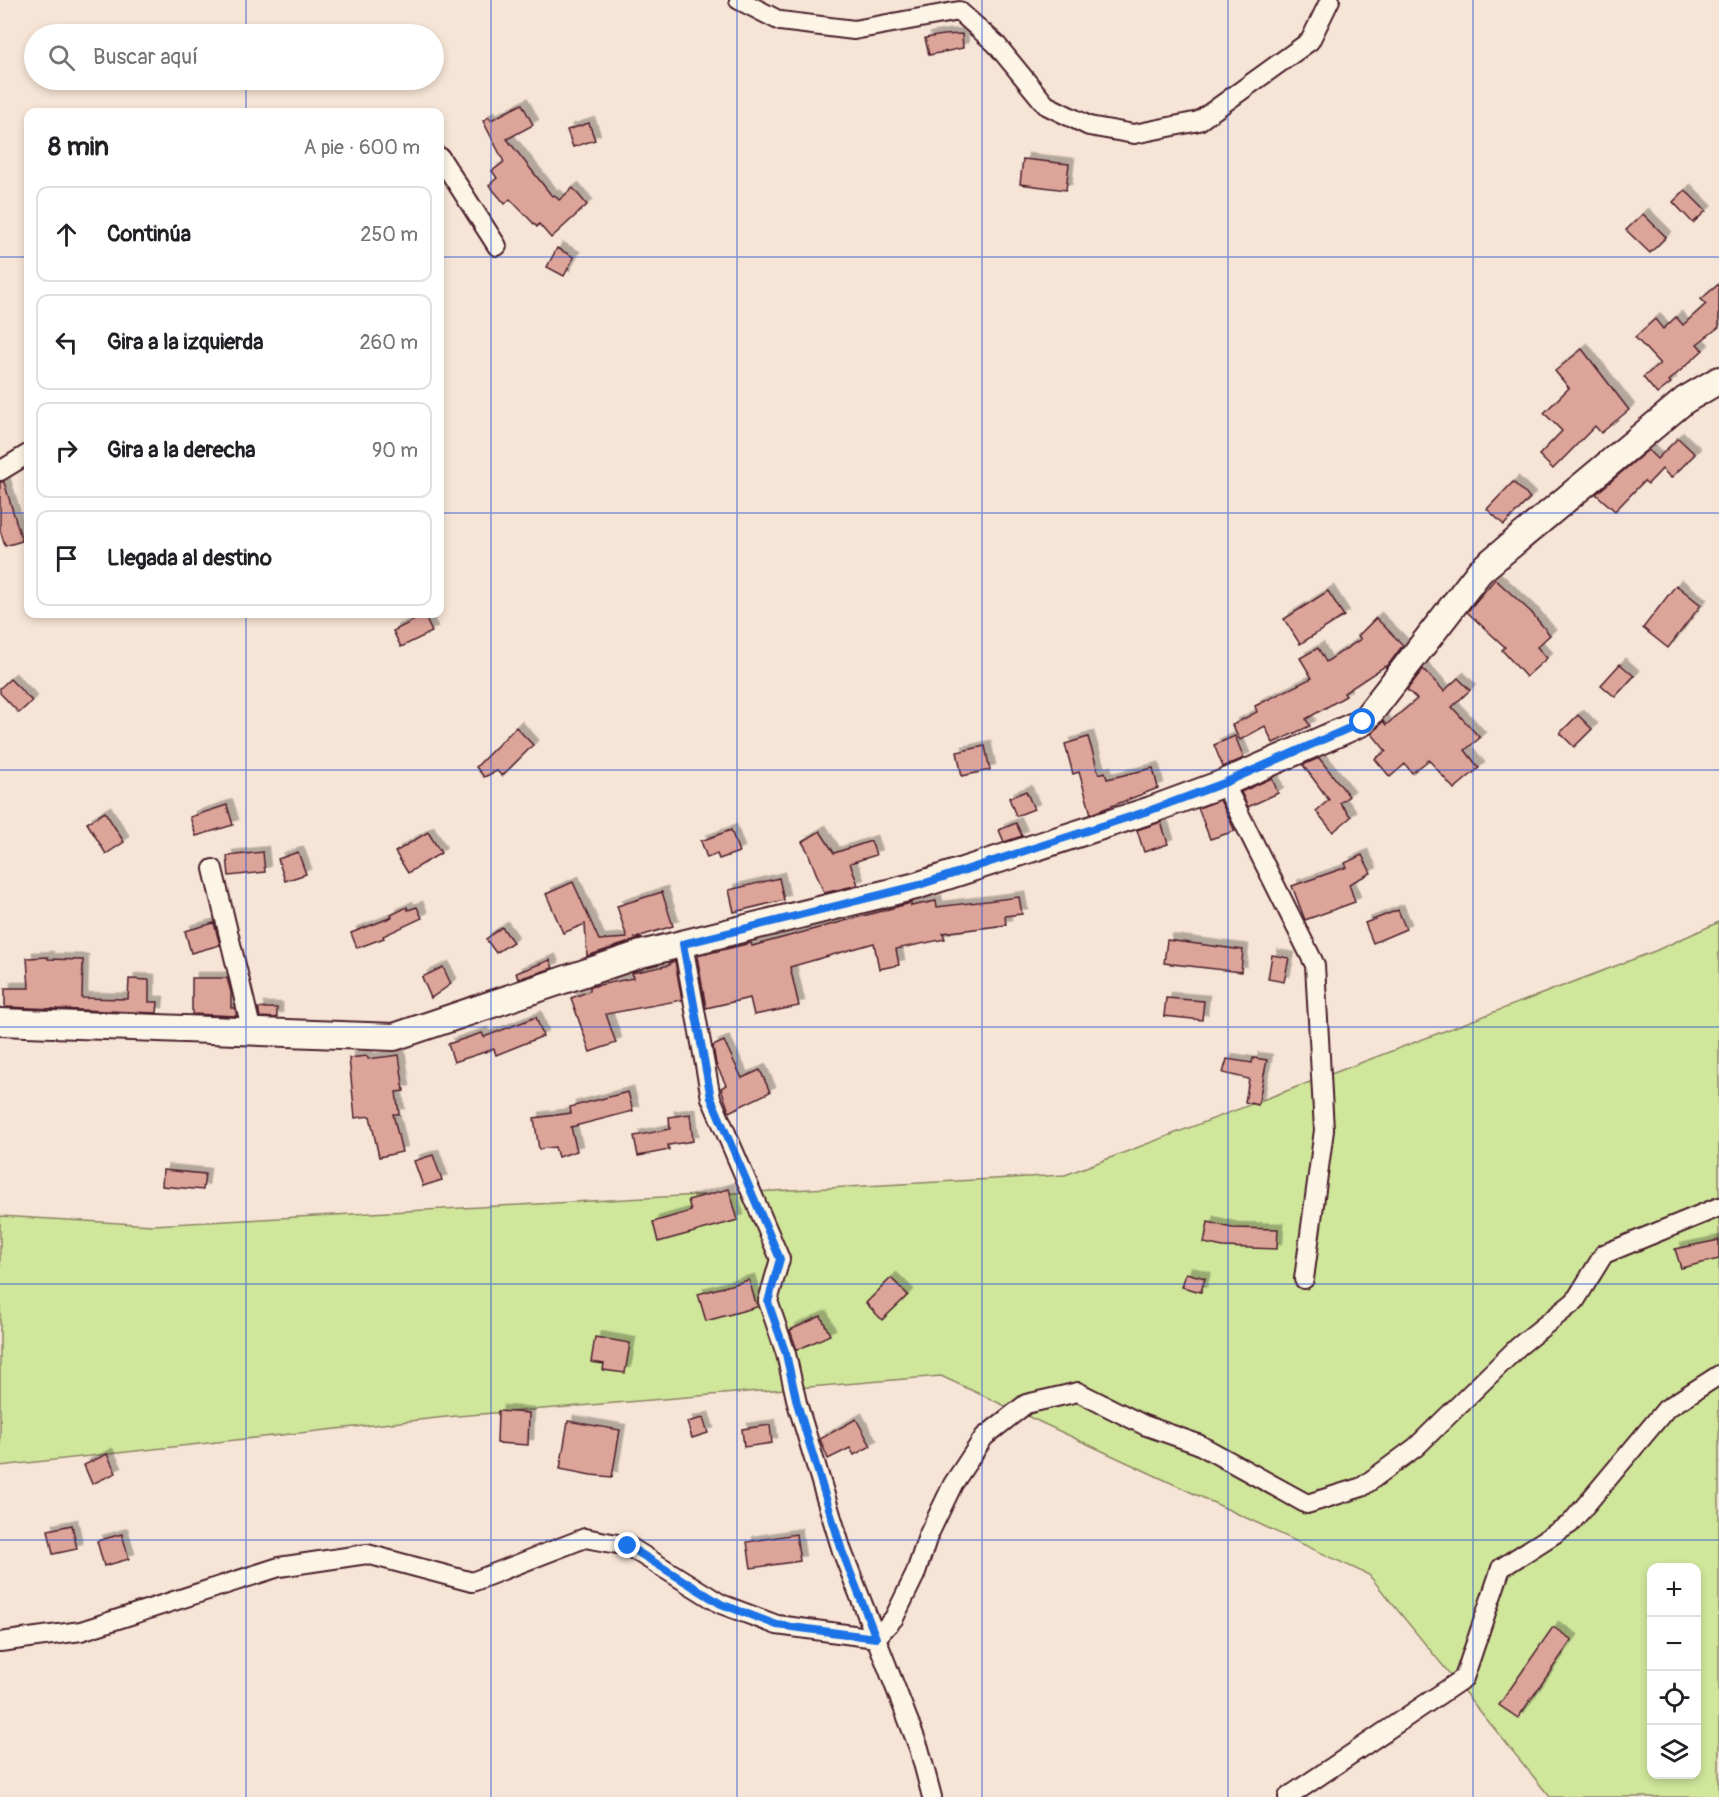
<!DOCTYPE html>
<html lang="es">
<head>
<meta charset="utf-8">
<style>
  body { margin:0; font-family:Pangolin,sans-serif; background:#f6f6f6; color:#202124 }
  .controls { position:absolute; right:18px; bottom:18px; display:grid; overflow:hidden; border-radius:12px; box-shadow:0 3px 9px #0003 }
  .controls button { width:54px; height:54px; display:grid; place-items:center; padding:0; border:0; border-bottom:2px solid #e0e0e0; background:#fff; color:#202124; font:30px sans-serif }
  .stop { position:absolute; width:18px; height:18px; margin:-14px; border:4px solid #1a73e8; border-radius:50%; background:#fff }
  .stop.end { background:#1a73e8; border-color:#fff; box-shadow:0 2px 6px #0008 }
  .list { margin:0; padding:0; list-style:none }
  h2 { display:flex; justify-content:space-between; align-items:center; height:78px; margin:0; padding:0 24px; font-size:26px }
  h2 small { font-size:20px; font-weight:400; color:#757577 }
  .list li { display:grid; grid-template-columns:39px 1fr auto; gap:18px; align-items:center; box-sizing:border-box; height:96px; margin:0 12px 12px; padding:0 12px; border:2px solid #e0e0e0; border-radius:12px }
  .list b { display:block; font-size:22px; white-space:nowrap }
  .list em { font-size:20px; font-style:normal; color:#757577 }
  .icon { flex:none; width:33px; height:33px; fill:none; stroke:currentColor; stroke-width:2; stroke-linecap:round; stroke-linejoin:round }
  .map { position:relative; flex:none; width:1719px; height:1797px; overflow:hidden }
  .search { position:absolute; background:#fff; box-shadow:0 3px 9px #0003; left:24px; top:24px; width:420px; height:66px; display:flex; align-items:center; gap:15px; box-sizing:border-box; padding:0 21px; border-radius:33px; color:#757577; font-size:22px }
  .panel { position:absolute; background:#fff; box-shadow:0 3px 9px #0003; left:24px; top:108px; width:420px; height:510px; border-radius:12px }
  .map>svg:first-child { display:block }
  .green { fill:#cfe69b; stroke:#8c8263; stroke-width:1.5; fill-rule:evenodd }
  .building { fill:#dda499; stroke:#4a1f2b; stroke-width:1.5; filter:url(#shadow) }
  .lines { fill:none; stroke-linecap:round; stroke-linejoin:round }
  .street-casing { stroke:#4a1f2b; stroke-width:22 }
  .secondary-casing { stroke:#4a1f2b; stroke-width:30 }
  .street { stroke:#fcf5e5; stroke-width:18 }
  .secondary { stroke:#fcf5e5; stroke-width:26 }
  .route { stroke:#1a73e8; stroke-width:8 }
  .grid { fill:none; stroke:#1d4ed8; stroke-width:1.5; stroke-opacity:0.55 }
</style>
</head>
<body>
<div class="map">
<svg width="1719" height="1797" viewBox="0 0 1719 1797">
  <defs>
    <filter id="shadow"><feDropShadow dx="5.5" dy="-5.5" stdDeviation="0" flood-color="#0004"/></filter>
  </defs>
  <rect width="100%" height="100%" fill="#f6e5d6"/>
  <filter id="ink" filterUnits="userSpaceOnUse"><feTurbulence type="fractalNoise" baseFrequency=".0167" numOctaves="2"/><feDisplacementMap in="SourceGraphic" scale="12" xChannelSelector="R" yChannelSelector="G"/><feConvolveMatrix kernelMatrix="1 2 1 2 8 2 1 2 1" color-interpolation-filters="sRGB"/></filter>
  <g filter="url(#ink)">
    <path class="green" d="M1719 922V1797H1550L1369 1575 941 1376 446 1417 0 1466V1216L153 1225 1065 1175 1655 951ZM1652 1568H1696V1774H1652Z"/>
    <g class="building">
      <polygon points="962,34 963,48 929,55 925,38 943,35"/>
      <polygon points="522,104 533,125 507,139 552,196 554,195 559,200 573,188 587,205 551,238 539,224 537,227 510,199 505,204 489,185 497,178 492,171 504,162 483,121 489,117 491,120"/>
      <polygon points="589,123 595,140 573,147 567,130"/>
      <polygon points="1023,159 1069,164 1066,190 1020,184"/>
      <polygon points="1685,190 1706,211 1693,223 1673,202"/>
      <polygon points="1643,214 1666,237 1650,253 1626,230"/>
      <polygon points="557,248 574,257 564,276 547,267"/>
      <polygon points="1719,284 1719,327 1697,344 1703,350 1669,381 1671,383 1657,394 1643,377 1660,364 1635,337 1655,319 1663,329 1676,317 1683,325 1706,304 1701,299"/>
      <polygon points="1582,349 1629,410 1601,433 1595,426 1553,469 1539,455 1562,431 1544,413 1569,388 1555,371"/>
      <polygon points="1678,438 1695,454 1671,478 1662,469 1648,484 1644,481 1615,511 1596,494 1648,450 1657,459"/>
      <polygon points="0,482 4,482 22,541 5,546 0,530"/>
      <polygon points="1513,482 1530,498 1504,525 1487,509"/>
      <polygon points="1495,579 1531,612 1550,635 1537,647 1547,658 1526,677 1502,650 1505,647 1467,612"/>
      <polygon points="1676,585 1701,605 1668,648 1643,628"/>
      <polygon points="1328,591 1344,616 1300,644 1284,619"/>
      <polygon points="424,615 432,632 401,647 393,631"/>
      <polygon points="1376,618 1403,645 1386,668 1385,666 1344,693 1346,696 1306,719 1310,726 1273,743 1265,726 1240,740 1232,725 1257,712 1255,706 1312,678 1300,658 1318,648 1326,662 1361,639 1358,636"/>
      <polygon points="1620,664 1634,676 1615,697 1601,685"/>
      <polygon points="1423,669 1444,691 1458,678 1470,690 1452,707 1480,738 1465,750 1479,768 1454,789 1429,760 1412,773 1405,764 1390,777 1375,759 1386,751 1372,734 1383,721 1386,725 1417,699 1407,690"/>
      <polygon points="10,679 32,701 19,713 0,693 0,688"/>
      <polygon points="1578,715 1592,729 1574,747 1560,733"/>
      <polygon points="516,727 533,745 502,776 497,771 484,777 476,767"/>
      <polygon points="1235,736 1244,758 1223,767 1214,745"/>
      <polygon points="1088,737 1099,774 1105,772 1107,779 1153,768 1158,788 1091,814 1079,772 1073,774 1065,744"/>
      <polygon points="985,746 990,770 962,776 957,752"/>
      <polygon points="1319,758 1349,796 1340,803 1351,817 1333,832 1316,811 1329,800 1303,765"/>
      <polygon points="1272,778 1278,793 1248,807 1241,792"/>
      <polygon points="1026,791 1034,809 1016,816 1009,798"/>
      <polygon points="1220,800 1235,831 1210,839 1198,808"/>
      <polygon points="227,805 233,825 196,836 190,817"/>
      <polygon points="105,812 124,842 106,854 87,823"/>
      <polygon points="1161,822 1168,844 1144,852 1137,830"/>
      <polygon points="1016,823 1022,836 1004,842 999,830"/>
      <polygon points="731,830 739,852 719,859 717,854 707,858 701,841"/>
      <polygon points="820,831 834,853 871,841 876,855 850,863 858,885 824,893 807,850 802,842"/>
      <polygon points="428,832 441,853 408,873 395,852"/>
      <polygon points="263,852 265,872 229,876 227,856"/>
      <polygon points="298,852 306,874 285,881 278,859"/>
      <polygon points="1362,855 1371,873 1349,884 1355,902 1305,920 1292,886 1347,867 1345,863"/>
      <polygon points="779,878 784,900 734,912 729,890"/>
      <polygon points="573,882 599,940 627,938 617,906 662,892 673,926 634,938 642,938 587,956 585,924 563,933 546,894"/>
      <polygon points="1019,897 1022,914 1005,916 1006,925 943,933 945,939 896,949 899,965 879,969 874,943 790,967 799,1006 754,1015 750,998 706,1008 697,956 751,943 752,946 911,903 911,906 936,901 937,907"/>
      <polygon points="407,907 408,910 417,907 422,918 383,936 384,938 357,948 351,933 392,917 391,915"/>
      <polygon points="1398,910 1406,929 1373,943 1365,923"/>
      <polygon points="214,923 220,945 191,953 185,931"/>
      <polygon points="502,927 513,942 496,953 486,939"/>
      <polygon points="1167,940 1243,950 1241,972 1164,963"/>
      <polygon points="1272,955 1289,958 1284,982 1268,979"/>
      <polygon points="48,957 48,959 83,960 82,998 128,999 129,979 149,980 149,1002 158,1002 157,1013 5,1007 5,988 29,988 27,958"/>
      <polygon points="550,960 553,968 518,979 516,973"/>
      <polygon points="675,961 682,1000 606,1014 616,1043 590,1052 571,998 590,991 590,987 633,978 632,973 670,965 669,963"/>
      <polygon points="443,967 451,984 431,998 422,977"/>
      <polygon points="192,978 227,978 231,992 231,1008 235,1008 237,1016 192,1014"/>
      <polygon points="1166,998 1204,1001 1202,1020 1164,1016"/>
      <polygon points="258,1008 277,1008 277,1018 260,1017"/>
      <polygon points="536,1017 543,1036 496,1055 494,1049 454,1062 448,1044 482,1033 484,1037"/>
      <polygon points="724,1041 742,1078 760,1070 770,1092 729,1112 721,1088 726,1085 716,1064 713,1046"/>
      <polygon points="399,1055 404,1091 396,1092 399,1114 393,1114 402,1152 379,1157 370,1116 355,1118 349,1058 367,1056 368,1059"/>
      <polygon points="1253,1058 1267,1060 1258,1105 1245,1102 1249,1079 1223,1073 1227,1059 1252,1063"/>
      <polygon points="628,1092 633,1111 571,1127 577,1151 558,1157 555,1147 539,1149 534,1118 571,1113 570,1107"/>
      <polygon points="690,1114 693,1141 668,1145 669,1150 638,1156 634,1136 670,1129 669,1117"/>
      <polygon points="433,1155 442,1180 423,1186 414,1161"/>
      <polygon points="163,1170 205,1174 203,1190 162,1186"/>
      <polygon points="729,1189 738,1220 658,1242 653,1222 691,1211 688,1200"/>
      <polygon points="1208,1222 1232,1228 1278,1229 1277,1249 1223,1247 1204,1243"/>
      <polygon points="1719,1240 1719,1259 1681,1268 1675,1249"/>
      <polygon points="1186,1273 1205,1278 1201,1292 1182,1287"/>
      <polygon points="891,1278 908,1295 882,1320 866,1303"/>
      <polygon points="749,1280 757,1307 706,1321 698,1294"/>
      <polygon points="821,1316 830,1335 797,1350 790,1330"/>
      <polygon points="595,1337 630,1343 625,1373 603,1370 604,1364 591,1362"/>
      <polygon points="498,1411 529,1413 528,1445 497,1443"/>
      <polygon points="703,1418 708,1433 692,1438 687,1422"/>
      <polygon points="856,1419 871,1446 854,1455 850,1448 828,1459 820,1439"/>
      <polygon points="568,1421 620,1430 612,1477 591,1475 560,1469"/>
      <polygon points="770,1425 772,1443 744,1447 742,1429"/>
      <polygon points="107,1454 116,1473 92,1484 84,1465"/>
      <polygon points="72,1525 77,1549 53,1554 48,1530"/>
      <polygon points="122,1534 129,1559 104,1566 97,1541"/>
      <polygon points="796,1534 800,1561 751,1568 747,1542"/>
      <polygon points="1553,1627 1572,1640 1518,1718 1499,1705"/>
    </g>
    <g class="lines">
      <g class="street-casing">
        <g id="street">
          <polyline points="739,0 780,21 854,30 959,11 996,44 1046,105 1089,126 1134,134 1199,121 1310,41 1330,0"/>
          <polyline points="440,157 497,246"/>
          <polyline points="0,471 28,454"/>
          <polyline points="1224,783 1315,965 1324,1130 1304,1279"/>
          <polyline points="213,869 252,1032"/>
          <polyline points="683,944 711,1098 780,1259 768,1301 786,1354 797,1403 842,1551 919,1748 932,1797"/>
          <polyline points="0,1642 81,1631 279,1567 367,1554 472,1582 585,1538 628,1546 721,1604 777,1625 876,1638 894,1618 915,1575 928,1536 953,1484 984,1437 1026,1404 1078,1392 1144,1425 1198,1444 1307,1504 1362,1487 1416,1447 1518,1347 1575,1301 1604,1254 1719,1207"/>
          <polyline points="1288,1797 1464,1678 1501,1568 1570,1524 1666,1409 1719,1375"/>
        </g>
      </g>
      <g class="secondary-casing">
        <polyline id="secondary" points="0,1022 394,1037 641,954 916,886 1151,810 1224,783 1363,722 1480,571 1685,400 1719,380"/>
      </g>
      <use href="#street" class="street"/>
      <use href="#secondary" class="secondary"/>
    </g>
  </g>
  <g class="lines" filter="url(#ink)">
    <polyline class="route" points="628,1546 721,1604 777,1625 876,1638 842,1551 797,1403 786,1354 768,1302 780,1259 711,1098 683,944 916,886 1151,810 1224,783 1363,722"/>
  </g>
  <path class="grid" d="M246 0V34M491 0V1797M737 0V1797M982 0V1797M1228 0V1797M1473 0V1797M246 80V112M0 257H28M440 257H1719M0 513H28M440 513H1719M246 614V1797M0 770H1719M0 1027H1719M0 1284H1719M0 1540H1719"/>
</svg>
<div class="controls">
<button>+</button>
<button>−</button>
<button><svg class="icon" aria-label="locate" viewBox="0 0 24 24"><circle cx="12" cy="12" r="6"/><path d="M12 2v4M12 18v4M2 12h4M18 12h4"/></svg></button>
<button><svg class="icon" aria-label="layers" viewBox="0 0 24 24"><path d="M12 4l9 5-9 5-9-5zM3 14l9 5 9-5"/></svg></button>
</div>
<div class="stop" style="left:1363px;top:722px"></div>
<div class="stop end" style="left:628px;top:1546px"></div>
<div class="search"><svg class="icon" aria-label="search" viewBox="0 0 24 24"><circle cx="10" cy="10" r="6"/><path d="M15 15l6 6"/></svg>Buscar aquí</div>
<section class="panel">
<h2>8 min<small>A pie · 600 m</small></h2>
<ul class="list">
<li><svg class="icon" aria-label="ahead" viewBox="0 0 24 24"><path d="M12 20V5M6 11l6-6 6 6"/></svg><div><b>Continúa</b></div><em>250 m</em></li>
<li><svg class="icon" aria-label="left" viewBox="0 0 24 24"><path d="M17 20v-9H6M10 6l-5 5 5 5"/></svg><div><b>Gira a la izquierda</b></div><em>260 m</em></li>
<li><svg class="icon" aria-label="right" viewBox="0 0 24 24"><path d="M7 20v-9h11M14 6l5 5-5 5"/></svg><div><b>Gira a la derecha</b></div><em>90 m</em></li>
<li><svg class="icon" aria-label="arrive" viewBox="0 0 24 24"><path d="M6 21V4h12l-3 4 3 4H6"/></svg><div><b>Llegada al destino</b></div></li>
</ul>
</section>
</div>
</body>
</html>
